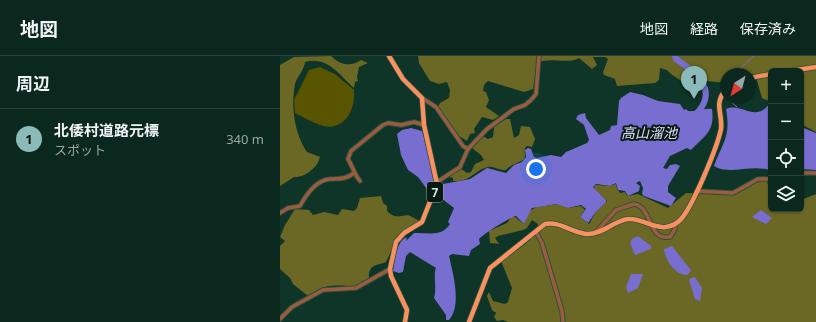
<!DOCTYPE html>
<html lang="ja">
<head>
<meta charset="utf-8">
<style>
  body { margin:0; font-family:"Noto Sans","Noto Sans JP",sans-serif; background:#133026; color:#f1f3f6 }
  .controls { position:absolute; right:12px; top:12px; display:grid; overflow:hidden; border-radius:6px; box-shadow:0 1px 3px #0004 }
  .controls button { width:36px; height:36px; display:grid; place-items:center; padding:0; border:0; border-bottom:1px solid #2a443b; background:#0a281d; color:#f1f3f6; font:20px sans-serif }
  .compass { position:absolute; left:440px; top:12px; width:36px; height:36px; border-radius:50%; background:#0a281d; box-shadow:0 1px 3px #0004; rotate:216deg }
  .you { position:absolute; left:256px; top:113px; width:14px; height:14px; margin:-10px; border:3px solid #fff; border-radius:50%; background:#1a73e8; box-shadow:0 0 0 6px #1a73e833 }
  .badge { display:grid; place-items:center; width:26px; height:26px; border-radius:50%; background:#8bbbb9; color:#111; font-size:13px; font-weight:700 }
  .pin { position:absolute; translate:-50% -33px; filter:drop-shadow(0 1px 2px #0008) }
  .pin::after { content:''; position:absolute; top:21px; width:14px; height:12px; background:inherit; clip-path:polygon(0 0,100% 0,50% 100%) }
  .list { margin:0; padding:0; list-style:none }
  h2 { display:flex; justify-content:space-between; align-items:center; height:52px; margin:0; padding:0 16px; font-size:17px }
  h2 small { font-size:13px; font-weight:400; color:#99a6a4 }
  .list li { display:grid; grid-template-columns:26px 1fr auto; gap:12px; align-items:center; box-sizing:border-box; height:60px; padding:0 16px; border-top:1px solid #2a443b }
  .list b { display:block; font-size:15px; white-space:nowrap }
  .list p { margin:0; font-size:13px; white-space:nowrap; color:#99a6a4 }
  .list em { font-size:13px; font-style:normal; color:#99a6a4 }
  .icon { flex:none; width:22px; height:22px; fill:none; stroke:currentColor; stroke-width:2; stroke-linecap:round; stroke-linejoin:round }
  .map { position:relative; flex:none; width:536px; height:266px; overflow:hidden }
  header { display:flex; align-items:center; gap:24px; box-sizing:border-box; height:56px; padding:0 20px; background:#0a281d; border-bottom:1px solid #2a443b }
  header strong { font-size:19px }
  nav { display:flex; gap:22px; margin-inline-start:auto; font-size:14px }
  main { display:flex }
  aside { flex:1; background:#0a281d }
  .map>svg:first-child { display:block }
  .green { fill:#585400 }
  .forest { fill:#6b6724 }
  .water { fill:#786ed0 }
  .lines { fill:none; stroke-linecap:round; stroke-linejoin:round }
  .stream { stroke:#786ed0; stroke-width:1 }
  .river { stroke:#786ed0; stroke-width:6 }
  .minor-casing { stroke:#2c5143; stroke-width:5.5 }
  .major-casing { stroke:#2c5143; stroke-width:6 }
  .minor { stroke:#9b5c3e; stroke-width:3.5 }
  .major { stroke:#f8915f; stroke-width:4.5 }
  .labels { text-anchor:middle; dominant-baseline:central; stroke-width:4; stroke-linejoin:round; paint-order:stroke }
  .shield { fill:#091913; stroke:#92a59c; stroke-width:1 }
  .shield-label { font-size:12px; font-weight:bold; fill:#cce1d7 }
  .water-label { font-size:14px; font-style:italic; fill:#dcdcf6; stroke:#091913 }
</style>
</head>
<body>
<header>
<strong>地図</strong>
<nav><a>地図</a><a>経路</a><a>保存済み</a></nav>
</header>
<main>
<aside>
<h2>周辺<small></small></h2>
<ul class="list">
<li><span class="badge">1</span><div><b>北倭村道路元標</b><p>スポット</p></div><em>340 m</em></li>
</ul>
</aside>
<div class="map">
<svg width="536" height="266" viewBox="0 0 536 266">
  <rect width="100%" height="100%" fill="#0e3527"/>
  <path class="green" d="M40 11 55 18 74 34C76 54 64 77 40 69 32 66 23 61 15 57L14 44 29 14Z"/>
  <g class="forest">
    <path d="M138 0H536V76L521 68V15H491V46L482 42 475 18H446V27L427 25 413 33 391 18 387 14 380 12 379 24 375 27 337 30 335 23 324 19 323 16 328 3 325 1H313L317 9 312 13 299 2C287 9 271 0 257 7L253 33 244 36 208 25 204 29 203 35 206 36 209 44 206 51 219 60 213 64 202 61 194 73 195 77 190 78 187 85 179 80 158 51 160 47 169 42 170 34 167 26 159 28 150 25 139 7Z"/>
    <path d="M14 1 51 0C59 8 70 12 81 4L88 7 79 11 77 21 78 25 75 26 74 32C59 19 48 0 25 6 24 15 17 20 15 28 11 50 14 77 27 96L40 101C38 111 25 122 14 121L0 130V9Z"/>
    <path d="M226 63H230L234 82 239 79 241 70 250 71 255 83 252 91 247 90 245 92C244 96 246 100 244 103 242 106 231 108 226 114 220 115 214 110 208 111 194 114 192 126 173 125V122L166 120 180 112 187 117 191 116 195 108 204 104 201 99 192 92 201 79 208 83 213 81 214 71Z"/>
    <path d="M487 124 488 129 491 131V153H521V144L536 138V266H228L223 264 217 265 214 261 216 257 212 254 207 240 209 236 213 245 225 248 228 246 232 232 221 205C233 196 256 185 258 168L252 164 247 172 243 174 218 180 215 182 219 188 210 187 209 175 227 167 231 161H235L244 168 250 155 256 151 279 148 288 152 301 150 305 154 300 161 309 168 316 156 327 145 314 132 315 129 330 130 336 128 337 133 340 137 345 136 347 140 358 138 388 152 406 137 454 139 476 125Z"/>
    <path d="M101 140 103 147 107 150V155C115 163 120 160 128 159L140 165 119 179 106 206C96 210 88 208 89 223 74 235 67 228 51 230 42 230 35 236 28 240L13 228 10 222 0 213V190L5 185 0 181 5 169 15 153 29 154 33 159 44 156 58 159 62 153 74 155 77 152 80 142Z"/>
  </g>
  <g class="water">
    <path d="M350 36 363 39 378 45 400 48 404 54 406 53 408 55C416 56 423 52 432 53 435 76 425 79 411 94L407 92 390 100 383 112 387 113 390 109 396 108 400 110 388 130V136L396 142 391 150 364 140 362 138 363 132 360 125 356 127 360 130 359 135 348 140 345 135 338 134 336 127 330 130 316 128 313 131 326 144V146L316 156 308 167 300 161 306 153 301 149 288 152 277 148 252 152 244 168 236 160C232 160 203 178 199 183L200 188 191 194 189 200 172 198 169 200C173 218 182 249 169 264H166V259L154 242C157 232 153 217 156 212L130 196 126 200 123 216 119 217 113 215C115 204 116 185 127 181L126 185 134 177C147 176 161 182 170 168L168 166 174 152 157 139 163 128 190 123 207 112 226 117 234 109 242 106 246 101 245 94 248 92 251 93 254 101 257 102 271 99 281 101 286 96 307 87 309 84 304 69 296 63 298 59 305 57 306 62 319 79 330 74 331 70 337 69 339 45 341 42Z"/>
    <path d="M489 48H491V115C473 107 450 120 434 110 443 86 451 80 446 53 461 46 475 67 489 48Z"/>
    <polygon points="521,71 536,77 536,114 521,113"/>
    <polygon points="131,72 142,75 143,78 154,123 152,135 147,133 138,121 128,114 121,99 117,78 122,74"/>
    <polygon points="481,154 492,162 486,168 472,161"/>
    <polygon points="358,180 371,190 371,193 355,199 350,187 352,183"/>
    <path d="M392 190 410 213 411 215 407 219C395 219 385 204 384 193Z"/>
    <polygon points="351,218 363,218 358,232 348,237 346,231"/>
    <polygon points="415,221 422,232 420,245 415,243 409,224 411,222"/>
  </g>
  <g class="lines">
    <g class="stream">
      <polyline points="454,18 474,0"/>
      <polyline points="445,33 446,26"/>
      <polyline points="447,42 457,51"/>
    </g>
    <path class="river" d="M395 0 396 3C415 16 440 34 416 58"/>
    <g class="minor-casing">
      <g id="minor">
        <polyline points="142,42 156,51 183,90 188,93 207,73 234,53 245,49 251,44 256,38 259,0"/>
        <polyline points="521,117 536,117"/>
        <path d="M80 125C74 118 73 111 68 103L71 95 103 69 108 67 121 69 134 66 144 69"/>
        <polyline points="157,126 180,111 188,93"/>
        <polyline points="417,135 453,137 478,123 491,123"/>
        <path d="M0 157 8 152 20 150C26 139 36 124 50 123 60 122 65 124 74 117"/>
        <polyline points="256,176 262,187 282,255 283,266"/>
        <path d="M315 177 336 154 354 148C373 151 367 185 390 181L395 173 394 168"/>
        <polyline points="0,263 12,251 43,234 76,232 110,213"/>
      </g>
    </g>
    <g class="major-casing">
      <g id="major">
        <polyline points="109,0 123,23 142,42 144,69 157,128 142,166 124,177 116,186 110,213 111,220 127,254 125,266"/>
        <polyline points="510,15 536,11"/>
        <polyline points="470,22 491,18"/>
        <path d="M189 266 210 212 265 168C279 165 291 176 306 178 322 179 333 165 348 163 362 162 373 173 386 171 392 170 398 167 402 162 414 147 437 92 441 73 443 57 433 49 446 33"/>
      </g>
    </g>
    <use href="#minor" class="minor"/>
    <use href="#major" class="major"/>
  </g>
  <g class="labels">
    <rect class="shield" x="147" y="126" width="16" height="20" rx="3"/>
    <g class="shield-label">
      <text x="155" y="136">7</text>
    </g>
    <g class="water-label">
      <text x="369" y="76">高山溜池</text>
    </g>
  </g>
</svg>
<div class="controls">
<button>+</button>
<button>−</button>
<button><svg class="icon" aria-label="locate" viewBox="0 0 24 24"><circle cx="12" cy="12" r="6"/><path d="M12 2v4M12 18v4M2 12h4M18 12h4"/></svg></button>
<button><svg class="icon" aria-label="layers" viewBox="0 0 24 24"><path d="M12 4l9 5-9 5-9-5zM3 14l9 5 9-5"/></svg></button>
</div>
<svg class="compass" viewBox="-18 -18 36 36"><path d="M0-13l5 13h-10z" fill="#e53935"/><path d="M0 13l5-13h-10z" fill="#99a6a4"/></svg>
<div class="you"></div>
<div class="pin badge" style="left:414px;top:43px">1</div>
</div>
</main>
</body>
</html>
